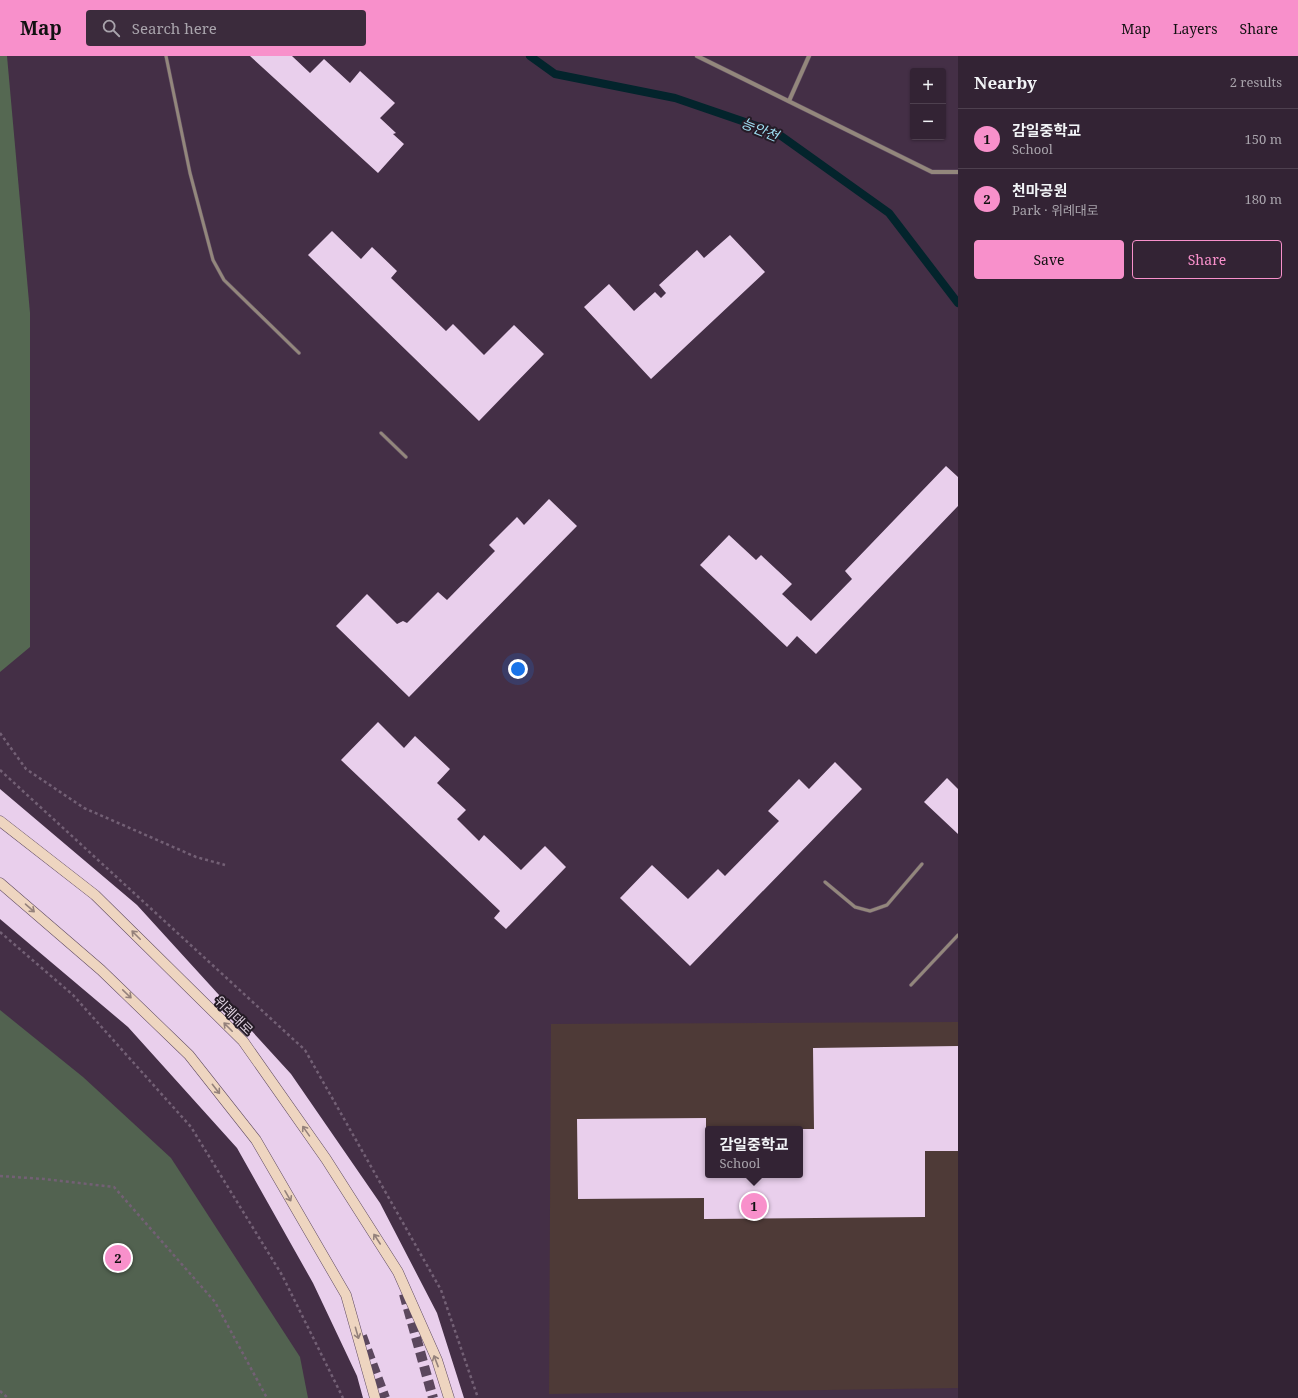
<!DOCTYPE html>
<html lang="en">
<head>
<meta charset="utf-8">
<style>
  body { margin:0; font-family:"Noto Serif","Noto Sans KR",serif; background:#3b2b3c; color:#f1f3f6 }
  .controls { position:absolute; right:12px; top:12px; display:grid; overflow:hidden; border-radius:4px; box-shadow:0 1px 3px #0004 }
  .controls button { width:36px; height:36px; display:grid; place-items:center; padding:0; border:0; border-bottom:1px solid #4e404f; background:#332334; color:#f1f3f6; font:20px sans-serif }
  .you { position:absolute; left:518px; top:613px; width:14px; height:14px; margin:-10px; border:3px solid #fff; border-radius:50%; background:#1a73e8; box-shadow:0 0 0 6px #1a73e833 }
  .badge { display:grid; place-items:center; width:26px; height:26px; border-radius:50%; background:#f890cb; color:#111; font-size:13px; font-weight:700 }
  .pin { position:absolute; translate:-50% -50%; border:2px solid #fff; box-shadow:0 1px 4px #0006 }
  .popup { position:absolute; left:705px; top:1070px; width:98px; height:52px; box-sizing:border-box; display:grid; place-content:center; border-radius:4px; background:#332334; filter:drop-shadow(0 1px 3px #0005); font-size:13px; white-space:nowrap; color:#a9a4ac }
  .popup b { font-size:15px; color:#f1f3f6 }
  .popup::after { content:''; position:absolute; left:50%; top:100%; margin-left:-8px; border:8px solid transparent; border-top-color:#332334 }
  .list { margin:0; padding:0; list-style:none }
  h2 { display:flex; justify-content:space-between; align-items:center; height:52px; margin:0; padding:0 16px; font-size:17px }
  h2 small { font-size:13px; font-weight:400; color:#a9a4ac }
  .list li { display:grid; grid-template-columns:26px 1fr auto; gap:12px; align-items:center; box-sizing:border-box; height:60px; padding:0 16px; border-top:1px solid #4e404f }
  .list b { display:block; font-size:15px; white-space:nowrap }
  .list p { margin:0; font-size:13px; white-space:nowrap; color:#a9a4ac }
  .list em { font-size:13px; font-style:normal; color:#a9a4ac }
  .actions { display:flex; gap:8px; padding:12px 16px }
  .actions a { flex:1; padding:9px 0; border:1px solid #f890cb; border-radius:4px; text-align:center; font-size:14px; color:#f890cb }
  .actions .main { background:#f890cb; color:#111 }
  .icon { flex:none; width:22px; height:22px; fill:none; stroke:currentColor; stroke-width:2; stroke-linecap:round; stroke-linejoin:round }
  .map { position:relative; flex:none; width:958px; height:1342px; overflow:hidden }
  header { display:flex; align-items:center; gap:24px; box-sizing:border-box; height:56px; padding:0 20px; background:#f890cb; color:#111 }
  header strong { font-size:19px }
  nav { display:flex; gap:22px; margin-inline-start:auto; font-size:14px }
  .search { width:280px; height:36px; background:#3b2b3c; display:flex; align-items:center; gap:10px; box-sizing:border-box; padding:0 14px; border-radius:4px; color:#a9a4ac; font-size:15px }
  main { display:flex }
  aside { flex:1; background:#332334 }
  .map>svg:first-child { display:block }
  .education { fill:#4e3a37; fill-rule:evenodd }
  .green { fill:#526250 }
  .forest { fill:#556852 }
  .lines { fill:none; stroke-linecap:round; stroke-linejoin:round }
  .stream { stroke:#03242c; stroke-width:8 }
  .building { fill:#e9cfec }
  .primary-tunnel { stroke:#5b475d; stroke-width:10; stroke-dasharray:10 5; stroke-linecap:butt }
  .service-casing { stroke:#604c62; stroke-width:4 }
  .minor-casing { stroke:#604c62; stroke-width:5 }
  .primary-casing { stroke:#604c62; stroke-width:11 }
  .path { stroke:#736075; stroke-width:2.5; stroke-dasharray:3 3; stroke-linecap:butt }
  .service { stroke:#93877c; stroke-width:3 }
  .minor { stroke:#93877c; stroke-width:4 }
  .primary { stroke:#eed5c0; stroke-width:10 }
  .oneway { stroke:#94817b }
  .labels { text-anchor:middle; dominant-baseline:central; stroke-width:4; stroke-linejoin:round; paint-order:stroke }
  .street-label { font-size:13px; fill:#dfd2e0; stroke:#251b26 }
  .water-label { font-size:14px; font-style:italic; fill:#9edef2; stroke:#251b26 }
</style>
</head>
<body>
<header>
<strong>Map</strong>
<div class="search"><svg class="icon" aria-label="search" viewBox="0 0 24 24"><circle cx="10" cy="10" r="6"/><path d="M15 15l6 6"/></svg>Search here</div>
<nav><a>Map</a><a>Layers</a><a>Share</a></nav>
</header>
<main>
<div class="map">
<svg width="958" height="1342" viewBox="0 0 958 1342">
  <rect width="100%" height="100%" fill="#442f46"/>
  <path class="education" d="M958 966V1332L549 1338 551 968ZM708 1073H800V1119H708Z"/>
  <polygon class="green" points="0,954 83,1021 171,1102 300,1301 308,1342 0,1342"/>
  <polygon class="forest" points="0,0 7,0 30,257 30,591 0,616"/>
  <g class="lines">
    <polyline class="stream" points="530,0 555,18 675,42 777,77 889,157 958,247"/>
  </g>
  <g class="building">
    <polygon points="250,0 292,0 310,17 324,3 350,27 360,15 395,47 380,62 396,77 393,78 404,88 378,117"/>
    <polygon points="332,175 361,203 372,191 397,215 391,222 446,275 453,268 484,299 514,269 544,298 479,365 308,199"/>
    <polygon points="730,179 765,216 651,323 584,251 609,228 634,255 655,236 661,242 666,237 659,229 697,194 704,202"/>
    <polygon points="946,410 958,421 958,450 816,598 797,580 787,591 700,509 729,479 756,504 761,499 792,528 782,538 811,565 852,523 845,515"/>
    <polygon points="549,443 577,470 409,641 336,570 367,538 397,568 403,565 407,567 438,536 447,544 495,495 489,489 517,461 524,469"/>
    <polygon points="378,666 404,692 415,680 450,713 437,727 466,754 457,763 479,785 484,779 521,814 545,790 566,811 506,873 494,862 500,855 341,704"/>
    <polygon points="835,706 862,733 690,910 620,842 652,809 688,843 718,813 725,820 779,765 768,755 799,723 809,733"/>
    <polygon points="947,722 958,733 958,778 924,746"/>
    <polygon points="0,733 137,849 291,1018 380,1147 437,1257 464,1342 363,1342 357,1320 313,1227 237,1092 128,971 0,863"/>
    <polygon points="958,990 958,1095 925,1095 925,1161 704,1163 704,1142 578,1143 577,1063 706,1062 706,1074 708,1074 708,1119 800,1119 800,1073 814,1073 813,992"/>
  </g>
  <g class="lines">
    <g class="primary-tunnel">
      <polyline points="404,1238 433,1342"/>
      <polyline points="362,1280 385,1342"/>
    </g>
    <g class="service-casing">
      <g id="service">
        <polyline points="166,0 190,117 213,204 224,224 299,297"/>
        <polyline points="381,377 406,401"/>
        <polyline points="825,826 855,851 870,855 887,849 922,808"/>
        <polyline points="911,929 958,879"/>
      </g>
    </g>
    <g class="minor-casing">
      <g id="minor">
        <polyline points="697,0 932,116 958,116"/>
        <polyline points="789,45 809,0"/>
      </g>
    </g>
    <g class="primary-casing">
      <g id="primary">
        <polyline points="0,765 95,839 243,985 326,1103 398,1216 437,1304 449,1342"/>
        <polyline points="0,827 101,914 189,999 256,1084 346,1239 375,1342"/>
      </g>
    </g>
    <g class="path">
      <polyline points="0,677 26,713 84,752 196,801 225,809"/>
      <polyline points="0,714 305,994 441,1234 478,1342"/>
      <polyline points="0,876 73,939 191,1071 282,1219 343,1342"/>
      <polyline points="0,1120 44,1123 114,1131 215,1246 267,1342"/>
      <polyline points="0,1335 8,1342"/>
    </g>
    <use href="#service" class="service"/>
    <use href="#minor" class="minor"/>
    <use href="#primary" class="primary"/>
  </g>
  <defs><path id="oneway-shaft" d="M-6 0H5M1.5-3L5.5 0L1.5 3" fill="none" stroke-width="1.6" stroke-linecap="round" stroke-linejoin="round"/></defs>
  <g class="oneway">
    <use href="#oneway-shaft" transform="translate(30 852) rotate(41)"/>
    <use href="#oneway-shaft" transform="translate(136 879) rotate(-135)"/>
    <use href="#oneway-shaft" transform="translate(127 938) rotate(44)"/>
    <use href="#oneway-shaft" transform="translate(228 971) rotate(-135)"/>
    <use href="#oneway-shaft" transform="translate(216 1033) rotate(52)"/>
    <use href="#oneway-shaft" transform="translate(306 1075) rotate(-125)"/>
    <use href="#oneway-shaft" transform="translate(288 1140) rotate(60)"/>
    <use href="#oneway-shaft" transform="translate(377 1183) rotate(-123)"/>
    <use href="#oneway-shaft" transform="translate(357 1277) rotate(74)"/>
    <use href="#oneway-shaft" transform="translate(436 1305) rotate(-111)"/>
  </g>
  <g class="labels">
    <g class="street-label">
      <text transform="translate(234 959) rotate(45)">위례대로</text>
    </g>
    <g class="water-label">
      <text transform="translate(760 73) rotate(22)">능안천</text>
    </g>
  </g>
</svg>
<div class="controls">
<button>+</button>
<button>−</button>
</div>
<div class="you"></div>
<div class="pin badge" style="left:754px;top:1150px">1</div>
<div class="popup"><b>감일중학교</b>School</div>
<div class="pin badge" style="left:118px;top:1202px">2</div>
</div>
<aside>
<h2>Nearby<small>2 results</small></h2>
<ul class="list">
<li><span class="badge">1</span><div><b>감일중학교</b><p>School</p></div><em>150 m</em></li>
<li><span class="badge">2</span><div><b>천마공원</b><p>Park · 위례대로</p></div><em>180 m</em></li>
</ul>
<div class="actions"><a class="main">Save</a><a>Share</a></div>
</aside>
</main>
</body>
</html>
